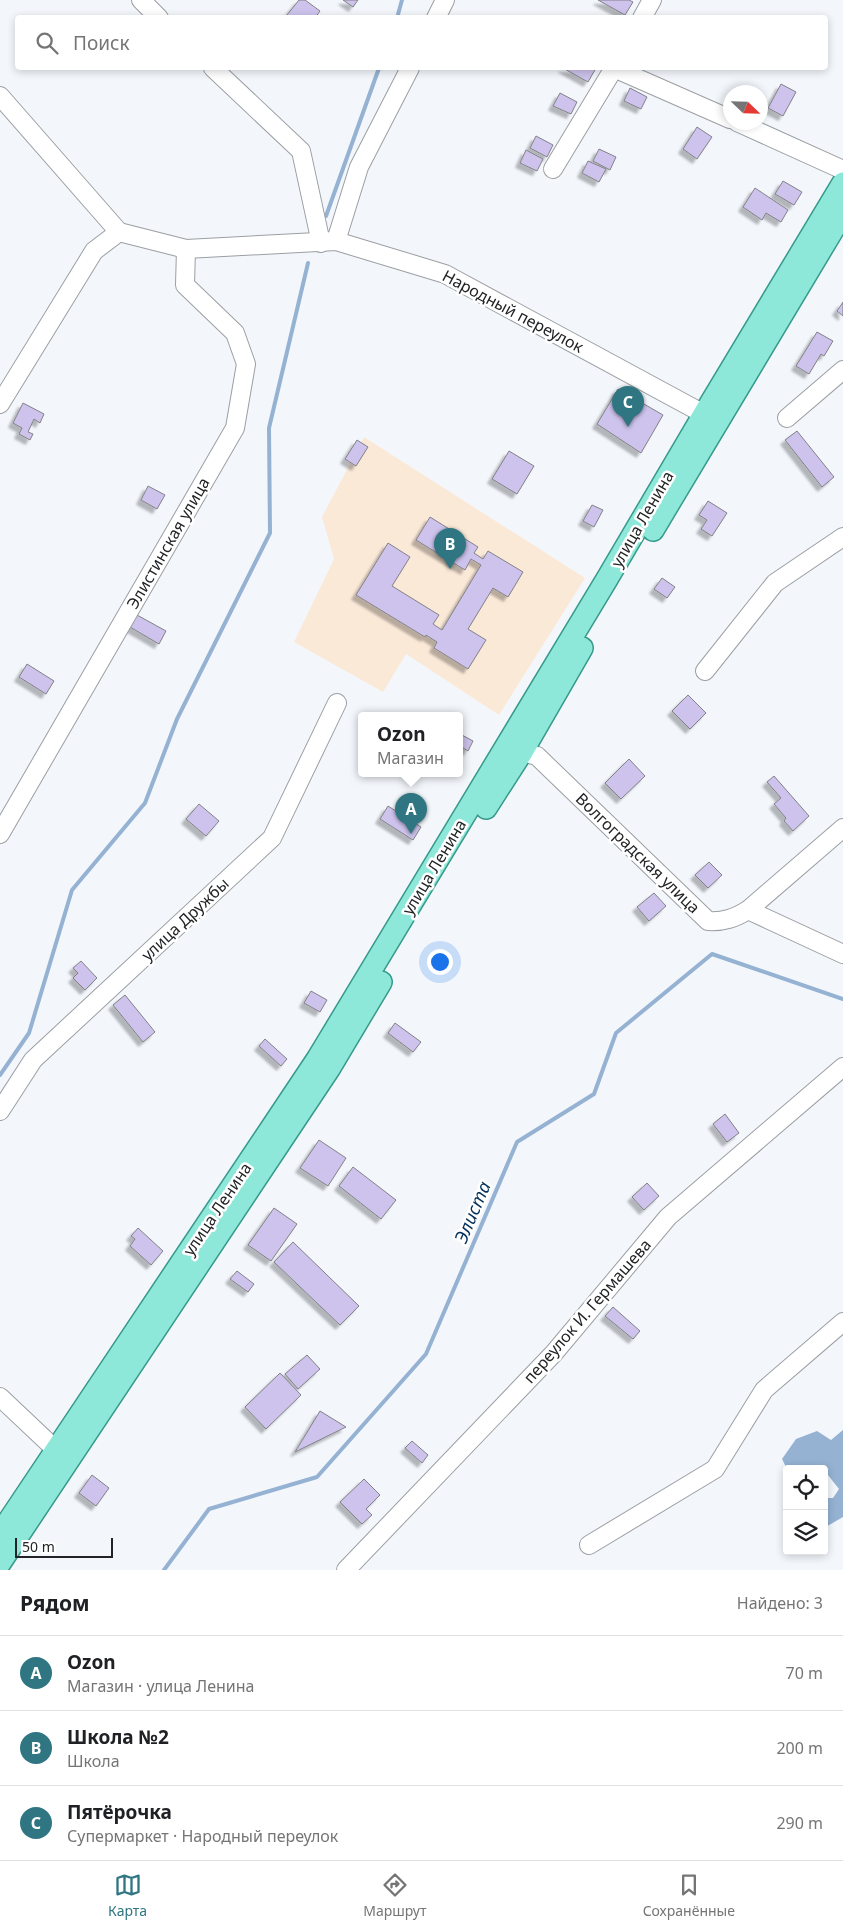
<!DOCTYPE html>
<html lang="ru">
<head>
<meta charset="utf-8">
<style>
  body { margin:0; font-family:"Noto Sans",sans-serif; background:#f2f2f2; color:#202124 }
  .controls { position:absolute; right:15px; bottom:15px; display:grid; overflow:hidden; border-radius:5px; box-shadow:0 2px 8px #0003 }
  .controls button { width:45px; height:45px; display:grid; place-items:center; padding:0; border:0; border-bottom:1px solid #e0e0e0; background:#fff; color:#202124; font:25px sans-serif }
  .compass { position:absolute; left:723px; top:85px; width:45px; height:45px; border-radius:50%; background:#fff; box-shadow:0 2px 8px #0003; rotate:113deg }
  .scale { position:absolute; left:15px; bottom:12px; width:98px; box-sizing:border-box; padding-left:5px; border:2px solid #222325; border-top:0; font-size:14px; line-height:18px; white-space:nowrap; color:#222325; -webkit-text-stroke:4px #fff; paint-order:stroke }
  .you { position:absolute; left:439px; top:961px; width:18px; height:18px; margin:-12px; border:4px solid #fff; border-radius:50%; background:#1a73e8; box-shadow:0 0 0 8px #1a73e833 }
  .badge { display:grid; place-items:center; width:32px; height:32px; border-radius:50%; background:#2f7682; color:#fff; font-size:16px; font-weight:700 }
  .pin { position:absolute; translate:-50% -41px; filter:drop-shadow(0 1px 2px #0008) }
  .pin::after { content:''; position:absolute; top:26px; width:18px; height:15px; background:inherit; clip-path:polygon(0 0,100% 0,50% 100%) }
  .popup { position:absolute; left:358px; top:712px; width:105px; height:65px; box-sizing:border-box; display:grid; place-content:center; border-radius:5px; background:#fff; filter:drop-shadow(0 1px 4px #0005); font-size:16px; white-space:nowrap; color:#757577 }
  .popup b { font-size:19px; color:#202124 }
  .popup::after { content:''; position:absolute; left:50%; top:100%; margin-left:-10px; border:10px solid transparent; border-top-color:#fff }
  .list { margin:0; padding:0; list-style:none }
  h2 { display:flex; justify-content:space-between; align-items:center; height:65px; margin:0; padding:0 20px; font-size:21px }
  h2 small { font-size:16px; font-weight:400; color:#757577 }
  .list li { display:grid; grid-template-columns:32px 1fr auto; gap:15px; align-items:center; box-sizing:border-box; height:75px; padding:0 20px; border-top:1px solid #e0e0e0 }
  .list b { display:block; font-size:19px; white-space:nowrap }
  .list p { margin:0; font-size:16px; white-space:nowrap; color:#757577 }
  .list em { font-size:16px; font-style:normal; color:#757577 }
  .icon { flex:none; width:28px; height:28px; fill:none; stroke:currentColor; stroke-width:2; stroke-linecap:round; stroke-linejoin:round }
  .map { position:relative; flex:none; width:843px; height:1570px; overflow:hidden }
  .search { position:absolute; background:#fff; box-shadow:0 2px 8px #0003; left:15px; right:15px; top:15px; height:55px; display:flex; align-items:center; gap:12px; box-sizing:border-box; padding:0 18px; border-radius:5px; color:#757577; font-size:19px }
  .sheet { height:290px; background:#fff }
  nav { display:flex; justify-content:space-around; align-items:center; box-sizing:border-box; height:70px; border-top:1px solid #e0e0e0; background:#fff; font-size:14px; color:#757577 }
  nav a { display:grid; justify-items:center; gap:2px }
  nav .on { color:#2f7682 }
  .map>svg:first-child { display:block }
  .education { fill:#fbe9d8 }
  .water { fill:#95b2d3 }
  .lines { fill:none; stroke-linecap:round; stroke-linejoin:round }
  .stream { stroke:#95b2d3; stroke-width:4 }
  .building { fill:#cdc3ec; stroke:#828186; filter:url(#shadow) }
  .minor-casing { stroke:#9b9fa3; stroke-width:20 }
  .major-casing { stroke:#36998a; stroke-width:24 }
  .minor { stroke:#fff; stroke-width:18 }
  .major { stroke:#8de8d9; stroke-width:21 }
  .labels { text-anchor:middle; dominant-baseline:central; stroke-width:5; stroke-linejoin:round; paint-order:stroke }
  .street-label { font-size:16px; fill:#222325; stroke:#fff }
  .water-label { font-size:18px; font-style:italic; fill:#04325b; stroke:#fff }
</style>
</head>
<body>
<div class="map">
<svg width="843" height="1570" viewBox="0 0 843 1570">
  <defs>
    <filter id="shadow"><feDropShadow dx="-4.5" dy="4.5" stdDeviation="1" flood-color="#0004"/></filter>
  </defs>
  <rect width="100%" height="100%" fill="#f3f7fc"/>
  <polygon class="education" points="364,437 585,578 499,715 406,654 383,692 294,642 334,559 322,517"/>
  <polygon class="water" points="843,1430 843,1517 824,1528 824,1498 833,1498 839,1489 828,1475 824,1475 824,1469 787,1469 782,1459 796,1439 817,1431 831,1440"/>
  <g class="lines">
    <g class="stream">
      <polyline points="397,18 402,0"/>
      <polyline points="326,216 379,68"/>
      <polyline points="0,1075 29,1033 72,890 145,803 177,719 270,533 269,428 308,263"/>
      <polyline points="164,1570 209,1509 317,1477 426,1354 517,1142 594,1094 616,1033 712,954 843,999"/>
    </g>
  </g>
  <g class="building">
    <polygon points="299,0 305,0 320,11 315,18 291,18 287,15"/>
    <polygon points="343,0 358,0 353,7"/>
    <polygon points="598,0 629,0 633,2 625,15"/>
    <polygon points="563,68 596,68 588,82"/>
    <polygon points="781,84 796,92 783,116 768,108"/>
    <polygon points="630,88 647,97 641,109 624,101"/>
    <polygon points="560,93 577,102 571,114 553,106"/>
    <polygon points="697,127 712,137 697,159 683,149"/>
    <polygon points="536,136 553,145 547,157 530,148"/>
    <polygon points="599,149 616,157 610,170 593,161"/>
    <polygon points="526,150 543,159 537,171 520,163"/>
    <polygon points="588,161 606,169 599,182 582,173"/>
    <polygon points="783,181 802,192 794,205 775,194"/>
    <polygon points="755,188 788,210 781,222 766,213 762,220 743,207"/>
    <polygon points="843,302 843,316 837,311"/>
    <polygon points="817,332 833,341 824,356 821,354 809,374 796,366"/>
    <polygon points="618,389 663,415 641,453 597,424"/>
    <polygon points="23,403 44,414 40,423 34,419 28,432 33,434 30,440 19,434 22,428 13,423"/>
    <polygon points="797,431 834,477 822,487 785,440"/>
    <polygon points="357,440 368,447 356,466 345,459"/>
    <polygon points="509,451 534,466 517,494 492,479"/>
    <polygon points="148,486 165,495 157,509 141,500"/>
    <polygon points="708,501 727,513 712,536 701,529 707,520 699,515"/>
    <polygon points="592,505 603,510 594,527 583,521"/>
    <polygon points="430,517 478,547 474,553 483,559 488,551 523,572 508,597 493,588 468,629 486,640 468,669 434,648 437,642 426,635 425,637 356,595 388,543 410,557 392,586 439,615 433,624 442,630 481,565 471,559 465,570 416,540"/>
    <polygon points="662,578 675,587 667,598 654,589"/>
    <polygon points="137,615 166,631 159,644 130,627"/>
    <polygon points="27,664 54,681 46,694 19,677"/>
    <polygon points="688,695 706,713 690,729 672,711"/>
    <polygon points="460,734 473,741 468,751 460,746"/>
    <polygon points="629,759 645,776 621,799 605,783"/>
    <polygon points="774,776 809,816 793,831 784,821 786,818 774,804 781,798 767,782"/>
    <polygon points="199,804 219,821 206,836 186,819"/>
    <polygon points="388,806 421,827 413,840 380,819"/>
    <polygon points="709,862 722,875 708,888 695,875"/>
    <polygon points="654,893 666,906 649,921 637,907"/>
    <polygon points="81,961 97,978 85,990 73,978 78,973 73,968"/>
    <polygon points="311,991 327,1000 320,1012 304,1003"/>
    <polygon points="125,995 155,1032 143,1042 113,1005"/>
    <polygon points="395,1023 421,1042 413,1052 388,1033"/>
    <polygon points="265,1039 287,1059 281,1066 259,1046"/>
    <polygon points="725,1114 739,1133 727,1142 713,1124"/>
    <polygon points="319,1140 346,1158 328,1186 300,1168"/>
    <polygon points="353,1167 396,1200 381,1219 339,1186"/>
    <polygon points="647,1183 659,1196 644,1210 632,1197"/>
    <polygon points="274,1208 297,1224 271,1261 248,1245"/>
    <polygon points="138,1228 163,1251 151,1265 130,1246 135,1239 131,1236"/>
    <polygon points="293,1242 359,1306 340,1325 274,1262"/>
    <polygon points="237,1271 254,1284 248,1292 230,1279"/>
    <polygon points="613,1307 640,1331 633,1339 605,1316"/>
    <polygon points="307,1355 320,1369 298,1389 285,1374"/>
    <polygon points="280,1373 301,1395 266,1429 245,1407"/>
    <polygon points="320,1411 346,1427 295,1452"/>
    <polygon points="412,1441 428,1455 422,1463 405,1448"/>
    <polygon points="92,1475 109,1488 96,1506 79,1493"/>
    <polygon points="364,1479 380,1495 366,1509 372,1515 362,1524 340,1502"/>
  </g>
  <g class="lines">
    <g class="minor-casing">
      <g id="minor">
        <polyline points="141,0 159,18"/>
        <polyline points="436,18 445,0"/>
        <polyline points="642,18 652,0"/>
        <polyline points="213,68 301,151 321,243"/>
        <polyline points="0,96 119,232 186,249 336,241 445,274 715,420"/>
        <polyline points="737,122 843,170"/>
        <polyline points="553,169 614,68 730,119"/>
        <polyline points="336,241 359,167 410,68"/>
        <polyline points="0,404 94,251 119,232"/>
        <polyline points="787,418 843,370"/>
        <polyline points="705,671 775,583 843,537"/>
        <path d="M513 745 522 752 537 756 708 921C724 922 735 918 748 910L843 954"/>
        <polyline points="0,834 235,428 246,364 235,333 185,285 186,249"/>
        <polyline points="748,910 843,828"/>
        <polyline points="0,1111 33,1060 272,838 337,703"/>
        <polyline points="0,1397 55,1449"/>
        <polyline points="589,1545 715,1469 764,1390 843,1322"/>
        <polyline points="346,1570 554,1353 668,1217 843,1067"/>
      </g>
    </g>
    <g class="major-casing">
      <g id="major">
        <polyline points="653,530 843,213"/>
        <polyline points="486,808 522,752 582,648"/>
        <polyline points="0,1534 318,1058 607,579 704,414 843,183"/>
        <polyline points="0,1563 329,1069 381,982"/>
      </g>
    </g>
    <use href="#minor" class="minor"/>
    <use href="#major" class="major"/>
  </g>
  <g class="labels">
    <g class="street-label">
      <text transform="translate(513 311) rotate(28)">Народный переулок</text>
      <text transform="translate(642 519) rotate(-60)">улица Ленина</text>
      <text transform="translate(168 543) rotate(-60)">Элистинская улица</text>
      <text transform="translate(638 853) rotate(44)">Волгоградская улица</text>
      <text transform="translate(434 867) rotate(-59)">улица Ленина</text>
      <text transform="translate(185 919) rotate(-43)">улица Дружбы</text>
      <text transform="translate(217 1209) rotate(-56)">улица Ленина</text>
      <text transform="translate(587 1311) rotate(-49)">переулок И. Гермашева</text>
    </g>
    <g class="water-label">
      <text transform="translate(472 1212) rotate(-67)">Элиста</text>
    </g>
  </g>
</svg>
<div class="controls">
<button><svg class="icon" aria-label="locate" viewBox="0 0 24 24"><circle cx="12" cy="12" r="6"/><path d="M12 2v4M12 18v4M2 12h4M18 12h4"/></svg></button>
<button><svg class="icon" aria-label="layers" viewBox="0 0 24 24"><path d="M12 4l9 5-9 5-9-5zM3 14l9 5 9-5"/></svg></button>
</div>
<svg class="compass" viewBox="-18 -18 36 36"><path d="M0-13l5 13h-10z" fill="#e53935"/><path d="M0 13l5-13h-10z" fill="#757577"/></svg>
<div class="scale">50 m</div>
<div class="you"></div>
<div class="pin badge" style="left:411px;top:834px">A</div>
<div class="popup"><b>Ozon</b>Магазин</div>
<div class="pin badge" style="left:450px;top:569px">B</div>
<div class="pin badge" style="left:628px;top:427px">C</div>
<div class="search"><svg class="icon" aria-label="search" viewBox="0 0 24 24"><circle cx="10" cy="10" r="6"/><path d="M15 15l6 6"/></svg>Поиск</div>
</div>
<section class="sheet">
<h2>Рядом<small>Найдено: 3</small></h2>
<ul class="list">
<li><span class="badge">A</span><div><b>Ozon</b><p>Магазин · улица Ленина</p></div><em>70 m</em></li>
<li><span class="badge">B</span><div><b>Школа №2</b><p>Школа</p></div><em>200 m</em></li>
<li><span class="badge">C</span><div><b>Пятёрочка</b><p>Супермаркет · Народный переулок</p></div><em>290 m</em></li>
</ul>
</section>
<nav>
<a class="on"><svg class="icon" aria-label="map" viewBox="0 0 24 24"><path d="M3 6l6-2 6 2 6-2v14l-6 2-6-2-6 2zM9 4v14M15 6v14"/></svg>Карта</a>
<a><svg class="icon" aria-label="directions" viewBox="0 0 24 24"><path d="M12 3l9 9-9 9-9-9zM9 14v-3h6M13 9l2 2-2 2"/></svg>Маршрут</a>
<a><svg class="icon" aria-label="saved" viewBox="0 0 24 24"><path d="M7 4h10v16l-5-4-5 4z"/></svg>Сохранённые</a>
</nav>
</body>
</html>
